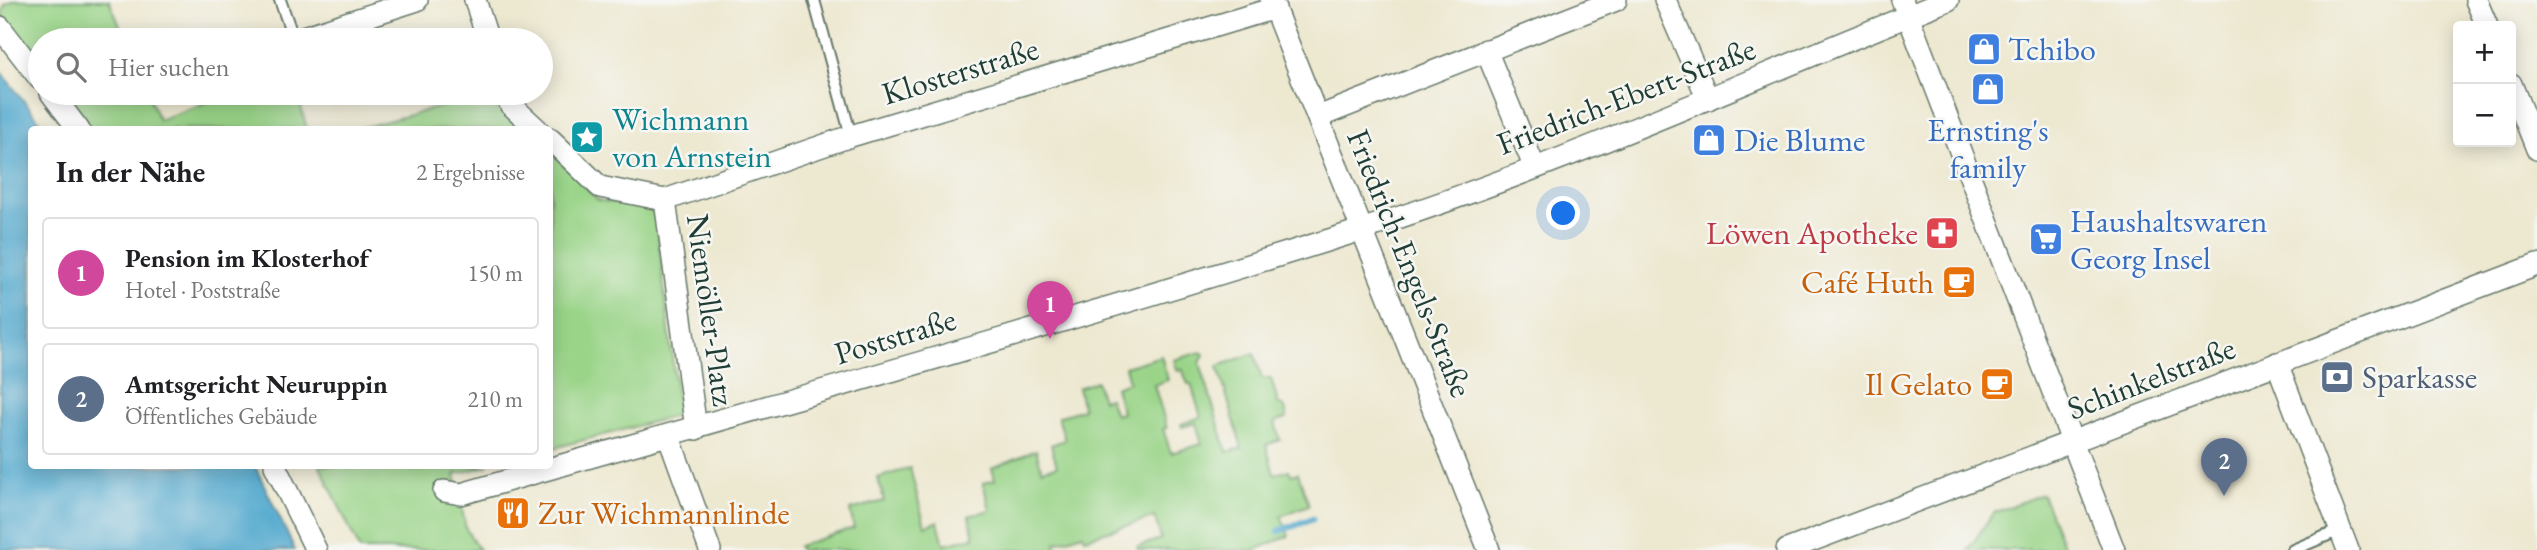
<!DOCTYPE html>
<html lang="de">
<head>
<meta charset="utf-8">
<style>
  body { margin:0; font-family:"EB Garamond",serif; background:#f2f2f2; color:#202124 }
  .controls { position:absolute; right:21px; top:21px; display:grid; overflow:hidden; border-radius:7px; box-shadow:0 4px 18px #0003 }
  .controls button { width:63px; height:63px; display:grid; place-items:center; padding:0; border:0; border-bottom:2px solid #e0e0e0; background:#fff; color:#202124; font:35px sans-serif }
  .you { position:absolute; left:1564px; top:214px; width:24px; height:24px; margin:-18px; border:5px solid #fff; border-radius:50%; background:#1a73e8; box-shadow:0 0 0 10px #1a73e833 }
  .badge { display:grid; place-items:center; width:46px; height:46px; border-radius:50%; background:#d93025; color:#fff; font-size:23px; font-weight:700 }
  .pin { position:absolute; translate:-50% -58px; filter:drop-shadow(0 2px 4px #0008) }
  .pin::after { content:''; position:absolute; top:37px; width:24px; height:21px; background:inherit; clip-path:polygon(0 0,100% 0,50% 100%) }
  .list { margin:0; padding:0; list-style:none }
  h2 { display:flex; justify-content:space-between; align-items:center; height:91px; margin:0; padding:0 28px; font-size:30px }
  h2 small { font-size:23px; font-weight:400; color:#757577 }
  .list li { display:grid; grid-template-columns:46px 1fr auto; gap:21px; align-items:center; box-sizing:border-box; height:112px; margin:0 14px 14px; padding:0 14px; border:2px solid #e0e0e0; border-radius:7px }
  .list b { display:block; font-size:26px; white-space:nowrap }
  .list p { margin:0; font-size:23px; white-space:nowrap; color:#757577 }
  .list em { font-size:23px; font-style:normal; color:#757577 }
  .icon { flex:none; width:38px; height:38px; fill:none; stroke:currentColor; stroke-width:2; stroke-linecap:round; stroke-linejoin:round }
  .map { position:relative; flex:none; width:2537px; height:550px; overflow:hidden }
  .search { position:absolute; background:#fff; box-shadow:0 4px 18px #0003; left:28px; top:28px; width:525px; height:77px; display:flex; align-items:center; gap:18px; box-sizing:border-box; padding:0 24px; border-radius:38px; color:#757577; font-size:26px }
  .panel { position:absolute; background:#fff; box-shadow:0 4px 18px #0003; left:28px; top:126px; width:525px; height:343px; border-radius:7px }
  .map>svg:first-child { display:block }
  .green { fill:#9ad488; stroke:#5c885e; stroke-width:2 }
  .water { fill:#51a8ce; stroke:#387281; stroke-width:2 }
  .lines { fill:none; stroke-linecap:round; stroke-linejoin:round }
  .stream { stroke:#51a8ce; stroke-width:7 }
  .lane-casing { stroke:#67796b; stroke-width:14 }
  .street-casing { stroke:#67796b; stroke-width:24 }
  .lane { stroke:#fff; stroke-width:10 }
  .street { stroke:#fff; stroke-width:21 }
  .labels { text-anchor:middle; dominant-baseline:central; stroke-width:5; stroke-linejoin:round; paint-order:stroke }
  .shop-label { font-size:32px; fill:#366cbe; stroke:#f6f6f2; text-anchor:start }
  .street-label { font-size:32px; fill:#1f3d34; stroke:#f6f6f2 }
  .culture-label { font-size:32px; fill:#0d838f; stroke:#f6f6f2; text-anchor:start }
  .health-label { font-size:32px; fill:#be3a42; stroke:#f6f6f2; text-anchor:end }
  .food-label { font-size:32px; fill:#c56008; stroke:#f6f6f2; text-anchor:end }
  .service-label { font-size:32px; fill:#4e5e75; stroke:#f6f6f2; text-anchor:start }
</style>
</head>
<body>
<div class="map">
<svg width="2537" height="550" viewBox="0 0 2537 550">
  <rect width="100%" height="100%" fill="#f6f6f2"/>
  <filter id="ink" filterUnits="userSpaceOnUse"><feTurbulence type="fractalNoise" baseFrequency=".0143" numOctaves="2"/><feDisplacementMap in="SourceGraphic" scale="14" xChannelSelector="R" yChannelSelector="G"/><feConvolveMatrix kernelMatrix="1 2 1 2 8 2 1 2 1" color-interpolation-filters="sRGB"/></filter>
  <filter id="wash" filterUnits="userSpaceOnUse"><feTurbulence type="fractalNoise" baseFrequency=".00686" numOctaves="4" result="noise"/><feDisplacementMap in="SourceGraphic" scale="28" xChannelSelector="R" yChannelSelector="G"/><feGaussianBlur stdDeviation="1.57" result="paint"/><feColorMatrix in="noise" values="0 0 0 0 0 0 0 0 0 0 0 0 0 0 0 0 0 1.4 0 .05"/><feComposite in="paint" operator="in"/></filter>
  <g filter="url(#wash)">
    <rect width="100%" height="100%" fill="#ede8d0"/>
    <g class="green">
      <polygon points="14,0 109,0 126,40 40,40 40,67 2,15 5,5"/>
      <polygon points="60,93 147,93 159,120 232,93 297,93 307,129 87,129"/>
      <polygon points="485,95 522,129 353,130"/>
      <polygon points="550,149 598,200 655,210 679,415 550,449"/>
      <polygon points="1201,352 1204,354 1200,363 1227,452 1242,448 1218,366 1254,353 1262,378 1271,378 1278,403 1285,408 1287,418 1275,422 1280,440 1266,445 1274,474 1289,470 1291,475 1298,473 1309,505 1281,516 1289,536 1255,550 1138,550 1137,547 1161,539 1155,517 1085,538 1083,534 1055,543 1057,550 800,550 798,546 854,528 850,510 884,501 878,478 910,468 925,526 938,522 944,544 974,537 969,516 990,510 983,483 995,480 992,468 1036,450 1042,470 1057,466 1051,445 1065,440 1058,417 1083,409 1078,388 1096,381 1102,400 1109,398 1115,415 1122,413 1115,387 1129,382 1125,367 1161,356 1168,380 1154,385 1167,428 1163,429 1171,453 1202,444 1196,423 1182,427 1181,424 1201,417 1191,384 1188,384 1182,369 1177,370 1174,360"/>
      <polygon points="320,466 488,466 455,474 466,529 479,550 360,550"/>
      <polygon points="2042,494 2065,550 1968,550 1993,513"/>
    </g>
    <polygon class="water" points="0,71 46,129 32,130 32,466 255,466 295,550 0,550"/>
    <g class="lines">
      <polyline class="stream" points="1279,531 1312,519"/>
    </g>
  </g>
  <g filter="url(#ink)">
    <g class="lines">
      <g class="lane-casing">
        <g id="lane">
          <polyline points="280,0 294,40"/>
          <polyline points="814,0 851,136"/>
          <polyline points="2293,550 2340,530"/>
        </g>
      </g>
      <g class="street-casing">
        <g id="street">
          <polyline points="475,0 488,40"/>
          <polyline points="1271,0 1489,550"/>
          <polyline points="1665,0 1708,99"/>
          <polyline points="1902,0 2114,550"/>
          <polyline points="2476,0 2487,26"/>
          <polyline points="0,27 40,79"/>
          <polyline points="294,40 417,0"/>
          <polyline points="1486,50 1534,166"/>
          <polyline points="2511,84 2537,149"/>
          <polyline points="51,93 79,130"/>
          <polyline points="506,93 510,104 538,130"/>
          <polyline points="1318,117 1616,0"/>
          <polyline points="550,139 600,187 665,200"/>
          <polyline points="665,200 851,136 1275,8"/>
          <polyline points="665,200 696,429"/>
          <polyline points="2277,363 2348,550"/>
          <polyline points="669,437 710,550"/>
          <polyline points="275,466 316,550"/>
          <path d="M444 491 461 494C761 408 1063 324 1361 230 1561 166 1753 77 1948 0"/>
          <polyline points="1787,550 2537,265"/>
        </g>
      </g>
      <use href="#lane" class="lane"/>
      <use href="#street" class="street"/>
    </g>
  </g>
  <defs>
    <g id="shop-square" transform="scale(1.75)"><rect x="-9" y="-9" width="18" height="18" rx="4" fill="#3f7fe0" stroke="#f6f6f2"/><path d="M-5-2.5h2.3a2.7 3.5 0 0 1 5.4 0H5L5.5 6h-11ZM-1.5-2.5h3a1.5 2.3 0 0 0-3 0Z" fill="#fff"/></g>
    <g id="sight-square" transform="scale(1.75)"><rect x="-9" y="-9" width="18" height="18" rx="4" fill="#0f9aa8" stroke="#f6f6f2"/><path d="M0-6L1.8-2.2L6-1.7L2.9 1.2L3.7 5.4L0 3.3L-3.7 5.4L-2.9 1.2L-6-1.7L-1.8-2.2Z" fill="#fff"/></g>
    <g id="pharmacy-square" transform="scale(1.75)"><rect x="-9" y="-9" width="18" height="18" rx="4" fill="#e0444e" stroke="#f6f6f2"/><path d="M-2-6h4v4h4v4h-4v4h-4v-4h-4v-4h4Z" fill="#fff"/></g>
    <g id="supermarket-square" transform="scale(1.75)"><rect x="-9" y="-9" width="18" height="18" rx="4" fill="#3f7fe0" stroke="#f6f6f2"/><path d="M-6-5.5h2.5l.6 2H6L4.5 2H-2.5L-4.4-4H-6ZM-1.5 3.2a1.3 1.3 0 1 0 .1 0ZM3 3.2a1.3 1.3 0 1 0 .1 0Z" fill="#fff"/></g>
    <g id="cafe-square" transform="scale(1.75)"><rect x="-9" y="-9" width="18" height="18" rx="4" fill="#e8710a" stroke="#f6f6f2"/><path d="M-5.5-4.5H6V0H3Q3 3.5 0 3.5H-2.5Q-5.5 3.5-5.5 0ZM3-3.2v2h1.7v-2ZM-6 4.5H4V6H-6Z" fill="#fff"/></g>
    <g id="bank-square" transform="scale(1.75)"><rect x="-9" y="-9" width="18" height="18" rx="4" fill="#5c6f8a" stroke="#f6f6f2"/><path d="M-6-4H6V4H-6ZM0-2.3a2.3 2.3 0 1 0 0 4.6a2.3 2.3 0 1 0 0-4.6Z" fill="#fff"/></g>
    <g id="restaurant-square" transform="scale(1.75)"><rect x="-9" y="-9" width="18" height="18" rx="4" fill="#e8710a" stroke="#f6f6f2"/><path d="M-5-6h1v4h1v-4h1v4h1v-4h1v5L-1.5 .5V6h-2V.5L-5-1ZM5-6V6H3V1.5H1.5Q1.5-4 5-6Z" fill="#fff"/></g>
  </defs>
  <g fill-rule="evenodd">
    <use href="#shop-square" x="1984" y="49"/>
    <use href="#shop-square" x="1988" y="89"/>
    <use href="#sight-square" x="587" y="137"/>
    <use href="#shop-square" x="1709" y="140"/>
    <use href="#pharmacy-square" x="1942" y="233"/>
    <use href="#supermarket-square" x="2046" y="239"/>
    <use href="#cafe-square" x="1959" y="282"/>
    <use href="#bank-square" x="2337" y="377"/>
    <use href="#cafe-square" x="1997" y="384"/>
    <use href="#restaurant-square" x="513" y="513"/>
  </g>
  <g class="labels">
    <g class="shop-label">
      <text x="2008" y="49">Tchibo</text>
      <text x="1988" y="130" text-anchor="middle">Ernsting's<tspan x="1988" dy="37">family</tspan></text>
      <text x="1734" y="140">Die Blume</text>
      <text x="2070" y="221">Haushaltswaren<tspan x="2070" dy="37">Georg Insel</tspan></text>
    </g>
    <g class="street-label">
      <text transform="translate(960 71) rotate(-17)">Klosterstraße</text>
      <text transform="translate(1626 96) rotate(-21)">Friedrich-Ebert-Straße</text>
      <text transform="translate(1410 263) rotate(68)">Friedrich-Engels-Straße</text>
      <text transform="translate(711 310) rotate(82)">Niemöller-Platz</text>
      <text transform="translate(895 336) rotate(-17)">Poststraße</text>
      <text transform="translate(2151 378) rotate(-21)">Schinkelstraße</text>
    </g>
    <g class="culture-label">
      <text x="612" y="119">Wichmann<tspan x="612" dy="37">von Arnstein</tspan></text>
    </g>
    <g class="health-label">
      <text x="1918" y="233">Löwen Apotheke</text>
    </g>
    <g class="food-label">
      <text x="1934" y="282">Café Huth</text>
      <text x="1972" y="384">Il Gelato</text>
      <text x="538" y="513" text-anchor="start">Zur Wichmannlinde</text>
    </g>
    <g class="service-label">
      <text x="2362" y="377">Sparkasse</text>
    </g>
  </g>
</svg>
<div class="controls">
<button>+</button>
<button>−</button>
</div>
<div class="you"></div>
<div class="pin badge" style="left:1050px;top:339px;background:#d1479c">1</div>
<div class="pin badge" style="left:2224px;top:496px;background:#5c6f8a">2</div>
<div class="search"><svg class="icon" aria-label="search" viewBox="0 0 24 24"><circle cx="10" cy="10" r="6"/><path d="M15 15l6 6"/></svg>Hier suchen</div>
<section class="panel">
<h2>In der Nähe<small>2 Ergebnisse</small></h2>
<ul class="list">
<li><span class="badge" style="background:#d1479c">1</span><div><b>Pension im Klosterhof</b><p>Hotel · Poststraße</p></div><em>150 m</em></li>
<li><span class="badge" style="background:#5c6f8a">2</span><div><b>Amtsgericht Neuruppin</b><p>Öffentliches Gebäude</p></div><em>210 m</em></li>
</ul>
</section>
</div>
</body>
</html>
